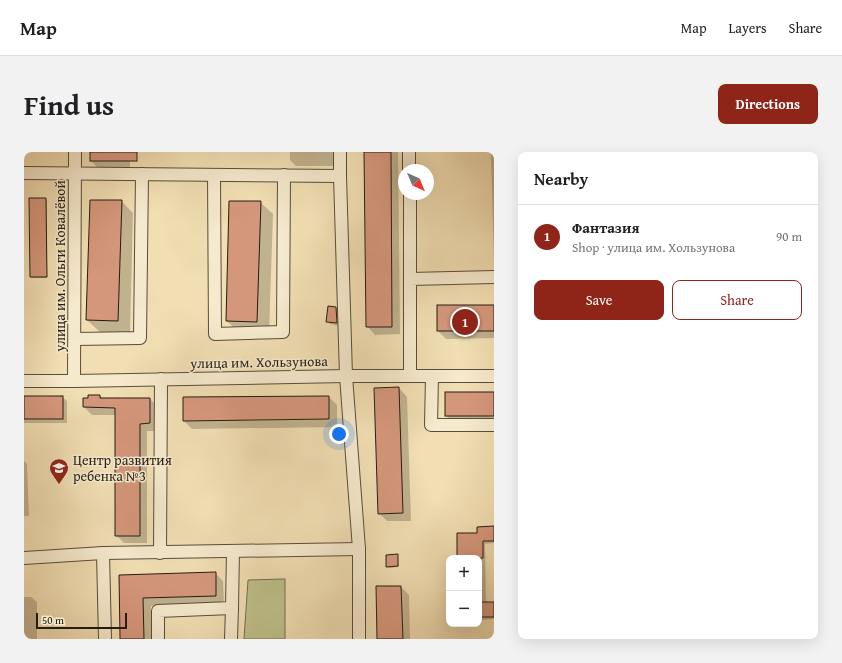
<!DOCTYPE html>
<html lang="en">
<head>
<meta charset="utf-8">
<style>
  body { margin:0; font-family:"Gentium Book Plus",serif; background:#f2f2f2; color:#202124 }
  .controls { position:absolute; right:12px; bottom:12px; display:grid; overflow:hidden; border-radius:8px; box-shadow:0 4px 16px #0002 }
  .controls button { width:36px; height:36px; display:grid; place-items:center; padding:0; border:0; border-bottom:1px solid #e0e0e0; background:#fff; color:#202124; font:20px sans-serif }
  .compass { position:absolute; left:374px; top:12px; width:36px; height:36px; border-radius:50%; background:#fff; box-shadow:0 4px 16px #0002; rotate:136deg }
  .scale { position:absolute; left:12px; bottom:10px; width:91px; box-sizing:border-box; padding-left:4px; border:2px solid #251d12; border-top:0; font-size:11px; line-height:14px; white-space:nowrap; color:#251d12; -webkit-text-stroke:3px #f6eace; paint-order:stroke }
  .you { position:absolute; left:315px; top:282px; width:14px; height:14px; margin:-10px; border:3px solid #fff; border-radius:50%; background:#1a73e8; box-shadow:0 0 0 6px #1a73e833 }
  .badge { display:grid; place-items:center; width:26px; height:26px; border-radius:50%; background:#8f2418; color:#fff; font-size:13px; font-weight:700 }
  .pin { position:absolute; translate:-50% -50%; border:2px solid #fff; box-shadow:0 1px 4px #0006 }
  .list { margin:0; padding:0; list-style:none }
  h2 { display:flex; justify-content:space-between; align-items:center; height:52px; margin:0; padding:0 16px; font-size:17px }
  h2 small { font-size:13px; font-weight:400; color:#757577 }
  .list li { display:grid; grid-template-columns:26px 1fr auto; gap:12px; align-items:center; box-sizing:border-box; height:64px; padding:0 16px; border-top:1px solid #e0e0e0 }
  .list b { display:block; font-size:15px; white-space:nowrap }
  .list p { margin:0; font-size:13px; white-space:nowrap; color:#757577 }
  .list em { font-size:13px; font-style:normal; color:#757577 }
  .actions { display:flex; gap:8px; padding:12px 16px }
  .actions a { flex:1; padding:9px 0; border:1px solid #8f2418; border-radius:8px; text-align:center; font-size:14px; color:#8f2418 }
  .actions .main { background:#8f2418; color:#fff }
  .map { position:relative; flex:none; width:470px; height:487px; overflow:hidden; border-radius:8px }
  header { display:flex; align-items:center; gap:24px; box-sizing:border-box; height:56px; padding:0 20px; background:#fff; border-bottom:1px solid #e0e0e0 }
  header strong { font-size:19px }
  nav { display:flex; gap:22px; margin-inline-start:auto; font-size:14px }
  .intro { display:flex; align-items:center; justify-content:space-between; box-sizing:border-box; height:96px; padding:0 24px }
  h1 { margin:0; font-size:28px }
  .button { padding:10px 18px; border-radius:8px; background:#8f2418; color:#fff; font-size:14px; font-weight:700 }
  main { display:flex; gap:24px; padding:0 24px }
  aside { flex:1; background:#fff; border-radius:8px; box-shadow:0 4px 16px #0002 }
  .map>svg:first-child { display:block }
  .green { fill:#bec08a; stroke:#726e4e }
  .shadow { fill:#0003 }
  .building { fill:#d5977c; stroke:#251d12 }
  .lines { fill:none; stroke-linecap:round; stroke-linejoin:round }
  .minor-casing { stroke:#584d3a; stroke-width:14 }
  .minor { stroke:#f6eace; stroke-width:12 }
  .labels { text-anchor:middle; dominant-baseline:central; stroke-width:3; stroke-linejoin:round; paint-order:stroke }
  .street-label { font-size:14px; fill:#251d12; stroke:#f6eace }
  .poi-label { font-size:14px; fill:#251d12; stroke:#f6eace; text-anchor:start }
</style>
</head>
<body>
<header>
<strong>Map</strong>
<nav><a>Map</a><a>Layers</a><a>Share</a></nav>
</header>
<div class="intro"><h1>Find us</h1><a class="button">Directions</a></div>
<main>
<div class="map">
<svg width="470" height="487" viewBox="0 0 470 487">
  <rect width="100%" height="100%" fill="#f1deb3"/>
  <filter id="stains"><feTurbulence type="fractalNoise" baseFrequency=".005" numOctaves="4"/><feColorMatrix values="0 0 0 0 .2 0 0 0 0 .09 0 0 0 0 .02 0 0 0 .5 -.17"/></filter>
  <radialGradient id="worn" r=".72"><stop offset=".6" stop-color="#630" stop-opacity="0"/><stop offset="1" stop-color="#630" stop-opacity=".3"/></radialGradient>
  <polygon class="green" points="261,427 261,487 220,487 224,428"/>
  <g class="shadow">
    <polygon points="67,0 106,0 106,15 73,15 67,9"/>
    <polygon points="266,0 308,0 310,2 310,14 272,14 266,8"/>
    <polygon points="341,0 374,0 376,182 351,183 343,174"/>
    <polygon points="467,0 470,0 470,115 470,114"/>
    <polygon points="22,47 23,48 23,126 8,126 7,125"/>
    <polygon points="97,49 109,61 106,181 76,180 63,168"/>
    <polygon points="236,50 249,62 245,182 215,181 203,169"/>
    <polygon points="470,154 470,186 422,187 414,179"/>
    <polygon points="312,156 315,158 315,174 306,172 303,169"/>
    <polygon points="375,236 383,245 387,369 363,369 355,361"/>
    <polygon points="470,241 470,272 430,272 422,264"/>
    <polygon points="76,244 79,247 126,247 134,255 134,279 123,279 123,391 100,391 92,383 92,263 68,263 60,255 65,247"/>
    <polygon points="0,245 38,245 43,249 43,271 0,271"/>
    <polygon points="305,245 313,253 313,275 168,277 160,269"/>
    <polygon points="0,309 3,312 5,364 0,364"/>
    <polygon points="470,375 470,391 461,392 462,451 470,451 470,467 457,468 455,466 455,406 434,406 454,382"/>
    <polygon points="373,403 374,404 375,415 365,416 363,415"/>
    <polygon points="191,421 199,429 200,452 127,454 127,487 97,487 96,424"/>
    <polygon points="377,435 385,443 386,487 354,487"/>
    <polygon points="0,445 7,445 13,450 13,487 0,487"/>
  </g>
  <g class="building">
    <rect x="66" y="0" width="47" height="9"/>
    <polygon points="340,0 367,0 368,175 342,175"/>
    <polygon points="5,46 22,46 23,125 6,125"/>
    <polygon points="66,48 98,48 94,169 62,168"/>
    <polygon points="205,49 237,49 233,170 202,169"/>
    <rect x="413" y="153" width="57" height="26"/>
    <polygon points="304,154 312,155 313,171 302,170"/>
    <polygon points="375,235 379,361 354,362 350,236"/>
    <rect x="421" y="240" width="49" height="24"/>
    <polygon points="64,243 76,243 76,246 126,246 126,271 116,272 116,384 91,384 91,256 59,255 59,246 64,246"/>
    <rect x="0" y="244" width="39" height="23"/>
    <polygon points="305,244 305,267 159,269 159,245"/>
    <polygon points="470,374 470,389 459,389 459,406 433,406 433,381 453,381 453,375"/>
    <polygon points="374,402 374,414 362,415 362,403"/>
    <polygon points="192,420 192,444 119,446 120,487 96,487 95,423"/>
    <polygon points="352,434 377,434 379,487 353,487"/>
    <rect x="455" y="450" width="15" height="15"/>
  </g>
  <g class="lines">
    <g class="minor-casing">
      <g id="minor">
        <polyline points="316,0 316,24 322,224 335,397 335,487"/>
        <polyline points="385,0 385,18"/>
        <polyline points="0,21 316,24"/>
        <polyline points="190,23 191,182 259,180 260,23"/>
        <polyline points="386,42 386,127"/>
        <polyline points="51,187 116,186 118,22"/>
        <polyline points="386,224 386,127 470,125"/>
        <polyline points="408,224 407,273 470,273"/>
        <polyline points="0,229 50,229 322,224 470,224"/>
        <polyline points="50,229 51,0"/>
        <polyline points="79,401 81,487"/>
        <polyline points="136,401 137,227"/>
        <polyline points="0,406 79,401 335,397"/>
        <polyline points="134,487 134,459 208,456 209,399"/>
        <polyline points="207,487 208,456"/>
      </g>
    </g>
    <use href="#minor" class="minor"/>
  </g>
  <defs>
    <g id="school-pin" transform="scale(1)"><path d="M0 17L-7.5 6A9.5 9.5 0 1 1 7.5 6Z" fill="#8f2418" stroke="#f6eace"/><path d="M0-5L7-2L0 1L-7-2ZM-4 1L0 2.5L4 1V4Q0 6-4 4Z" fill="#fff"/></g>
  </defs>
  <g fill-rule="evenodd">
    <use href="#school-pin" x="35" y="316"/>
  </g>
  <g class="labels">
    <g class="street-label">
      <text transform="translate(36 114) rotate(-90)">улица им. Ольги Ковалёвой</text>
      <text transform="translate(235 210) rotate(-1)">улица им. Хользунова</text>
    </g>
    <g class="poi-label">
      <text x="49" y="308">Центр развития<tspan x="49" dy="16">ребенка №3</tspan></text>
    </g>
  </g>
  <rect width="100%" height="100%" filter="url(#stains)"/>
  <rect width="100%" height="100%" fill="url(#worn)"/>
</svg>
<div class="controls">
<button>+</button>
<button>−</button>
</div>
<svg class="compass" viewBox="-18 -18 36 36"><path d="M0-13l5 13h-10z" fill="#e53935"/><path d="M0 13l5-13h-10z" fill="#757577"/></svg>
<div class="scale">50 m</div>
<div class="you"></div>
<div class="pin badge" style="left:441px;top:170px">1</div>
</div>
<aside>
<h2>Nearby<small></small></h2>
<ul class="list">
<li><span class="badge">1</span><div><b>Фантазия</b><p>Shop · улица им. Хользунова</p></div><em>90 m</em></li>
</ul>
<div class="actions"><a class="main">Save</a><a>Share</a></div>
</aside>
</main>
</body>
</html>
